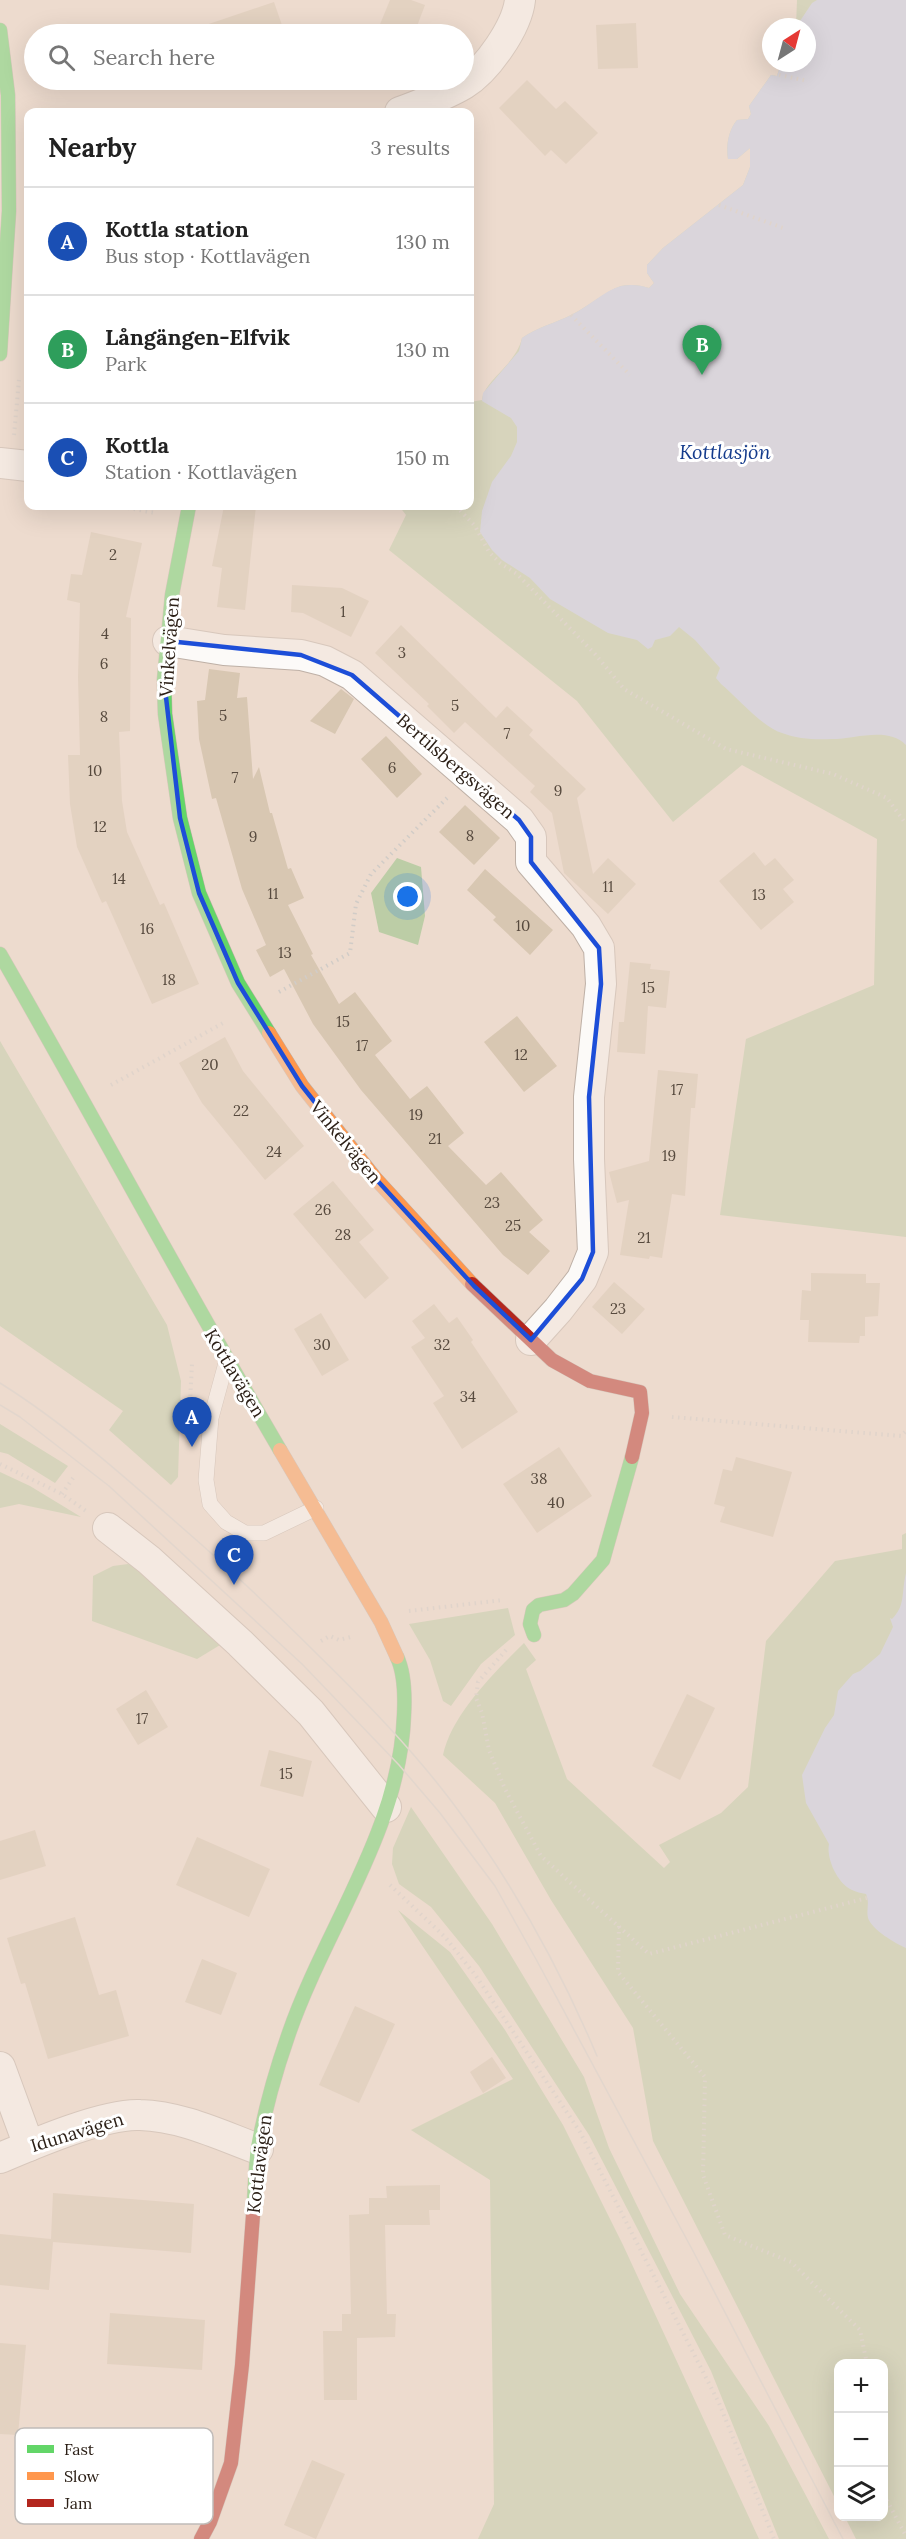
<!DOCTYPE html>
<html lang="en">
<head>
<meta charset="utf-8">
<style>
  body { margin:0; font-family:Lora,serif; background:#f6f6f6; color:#222 }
  .controls { position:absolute; right:18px; bottom:18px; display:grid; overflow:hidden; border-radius:12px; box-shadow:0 6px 24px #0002 }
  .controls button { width:54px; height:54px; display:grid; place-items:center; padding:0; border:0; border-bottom:2px solid #e0e0e0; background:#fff; color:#222; font:30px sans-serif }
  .compass { position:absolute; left:762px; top:18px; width:54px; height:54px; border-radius:50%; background:#fff; box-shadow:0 6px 24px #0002; rotate:36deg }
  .you { position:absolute; left:408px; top:897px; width:21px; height:21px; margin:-15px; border:4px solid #fff; border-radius:50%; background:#1a73e8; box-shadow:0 0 0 9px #1a73e833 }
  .badge { display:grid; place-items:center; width:39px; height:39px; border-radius:50%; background:#db2777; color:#fff; font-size:20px; font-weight:700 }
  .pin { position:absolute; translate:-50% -50px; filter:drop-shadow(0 2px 3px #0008) }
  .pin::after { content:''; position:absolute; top:32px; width:21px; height:18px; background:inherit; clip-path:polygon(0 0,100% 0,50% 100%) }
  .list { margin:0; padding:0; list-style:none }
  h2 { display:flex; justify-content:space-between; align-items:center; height:78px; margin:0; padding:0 24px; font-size:26px }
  h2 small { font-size:20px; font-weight:400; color:#767676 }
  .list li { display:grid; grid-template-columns:39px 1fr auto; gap:18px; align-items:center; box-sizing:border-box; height:108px; padding:0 24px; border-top:2px solid #e0e0e0 }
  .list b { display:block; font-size:22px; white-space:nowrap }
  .list p { margin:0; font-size:20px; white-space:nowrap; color:#767676 }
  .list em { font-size:20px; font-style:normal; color:#767676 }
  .icon { flex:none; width:33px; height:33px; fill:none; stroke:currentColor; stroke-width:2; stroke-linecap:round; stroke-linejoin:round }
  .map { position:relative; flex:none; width:906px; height:2539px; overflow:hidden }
  .search { position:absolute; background:#fff; box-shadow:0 6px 24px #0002; left:24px; top:24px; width:450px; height:66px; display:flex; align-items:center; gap:15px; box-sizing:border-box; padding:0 21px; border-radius:33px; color:#767676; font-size:22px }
  .panel { position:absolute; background:#fff; box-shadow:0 6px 24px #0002; left:24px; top:108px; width:450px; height:402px; border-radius:12px }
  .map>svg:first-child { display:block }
  .green { fill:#bccda6 }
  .water { fill:#c4cfea }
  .building { fill:#d8c7b2 }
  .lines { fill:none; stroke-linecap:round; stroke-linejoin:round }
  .lane-casing { stroke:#beb0a6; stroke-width:16 }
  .street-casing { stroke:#beb0a6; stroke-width:32 }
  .fast-casing { stroke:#beb0a6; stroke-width:15 }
  .slow-casing { stroke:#beb0a6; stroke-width:15 }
  .jam-casing { stroke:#beb0a6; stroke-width:15 }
  .path { stroke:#d1ccc7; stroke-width:4; stroke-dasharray:1.5 4.5; stroke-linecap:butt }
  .lane { stroke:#fcfaf8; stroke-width:15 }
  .street { stroke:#fcfaf8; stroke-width:30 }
  .fast { stroke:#63d668; stroke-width:14 }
  .slow { stroke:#ff974d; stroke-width:14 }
  .jam { stroke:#b3261e; stroke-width:14 }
  .tram { stroke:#d6d1cc; stroke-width:1.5 }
  .marked { fill:none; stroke:#1d4ed8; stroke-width:4.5; stroke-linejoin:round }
  .labels { text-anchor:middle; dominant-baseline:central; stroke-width:6; stroke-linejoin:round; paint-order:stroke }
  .number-label { font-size:15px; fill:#574a3e }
  .street-label { font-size:18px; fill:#2c2017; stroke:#fff }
  .water-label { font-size:20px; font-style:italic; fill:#143b8c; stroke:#fff }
  .key { fill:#fff; stroke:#c0bcb9; stroke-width:1.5 }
  .key-label { font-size:16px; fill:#2c2017 }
</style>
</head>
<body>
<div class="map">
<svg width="906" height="2539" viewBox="0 0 906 2539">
  <rect width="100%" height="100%" fill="#eddbce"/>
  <g class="green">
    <path d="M797 0H906V1237L720 1215 746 1039 874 985 877 839 742 765 673 822 577 701 389 550 406 515 399 506H470V402L482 400C484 380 516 365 522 338 537 327 556 323 573 314 589 306 604 292 621 286 631 284 639 285 649 288L654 283 647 273V265L663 248 743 185 750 167V148L737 159H728C726 146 728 131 737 120L748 119 751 114 749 106 771 75 777 76 781 63H807V27H796Z"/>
    <polygon points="397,858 421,867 425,916 418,945 379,932 371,893"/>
    <polygon points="0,1041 167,1325 181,1381 178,1477 171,1485 109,1430 123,1411 0,1326"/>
    <polygon points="0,1424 68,1466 55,1483 8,1454 0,1452"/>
    <polygon points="0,1472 30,1486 81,1517 19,1504 0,1508"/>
    <path d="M906 1533V2539H856L845 2517 884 2516V2364H838V2504L653 2141 633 2028 551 1900 495 1803 443 1755C452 1714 494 1673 524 1643L536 1660 526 1669 567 1779 664 1868 670 1862 659 1845 721 1813 748 1787 766 1641 835 1561 902 1549V1535Z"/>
    <polygon points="128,1564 142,1569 225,1642 197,1659 92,1621 93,1576 113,1566"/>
    <polygon points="508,1608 515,1635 481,1664 451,1706 443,1701 430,1660 409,1624"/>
    <polygon points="411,1807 492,1924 584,2077 609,2148 680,2294 769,2426 829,2539 779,2539 711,2371 589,2135 479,1966 431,1907 399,1884 392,1864 393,1848"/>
    <polygon points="398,1910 450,1952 505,2030 563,2125 623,2245 759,2539 478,2539 494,2504 490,2180 411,2130 513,2079"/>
  </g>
  <g class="water">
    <path d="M817 0H906V745C888 726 855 739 832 739 816 740 797 739 782 733 762 727 738 698 721 684L716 678 720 668 695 640 679 627 670 636 655 640 652 647 648 649 637 640 608 633 550 599 530 578 502 560 492 550 480 532 482 511 492 482 511 456 517 442V427L511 418 482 401 483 393 519 351 522 338C537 327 556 323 573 314 589 306 604 291 621 286 631 284 640 285 649 288L654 283 647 273V265L663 248 743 185 750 167V148L737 159H728C726 146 728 131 737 120L748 119 751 114 749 106 771 75 777 76 781 63H807V27H796L812 3Z"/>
    <path d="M906 1573V1948C895 1943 872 1930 868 1918 866 1909 870 1903 866 1894 861 1893 856 1892 852 1890 838 1884 826 1859 829 1844L806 1803 802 1775 825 1728 834 1715 838 1691 853 1674 860 1671 880 1654 893 1627 890 1618 892 1619C906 1605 901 1593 906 1573Z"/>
  </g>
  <g class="building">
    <polygon points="390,0 411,0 425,5 414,34 376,34"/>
    <polygon points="274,2 285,34 192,34 191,30"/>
    <polygon points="636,23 638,68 598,69 596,25"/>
    <polygon points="527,80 556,109 565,101 598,133 566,164 551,150 545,156 499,108"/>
    <polygon points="224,506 256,506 245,610 217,607 222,568 212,566"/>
    <polygon points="91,532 142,543 126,617 131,618 130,731 119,732 122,801 127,832 160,905 164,903 199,984 152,1004 106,901 102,903 77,847 70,804 68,755 80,755 78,677 80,603 67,600 71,574 82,575"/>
    <polygon points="292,585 342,588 369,601 351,637 303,613 291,612"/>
    <polygon points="401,625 496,718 507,706 533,730 529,735 586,789 577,798 593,874 608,858 636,884 608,914 564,873 552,813 530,792 535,786 465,722 454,733 427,706 429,704 375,653"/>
    <polygon points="209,669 240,673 237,698 247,697 253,779 259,767 270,813 272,813 288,869 291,868 304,898 288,905 313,954 311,955 339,1004 355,992 392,1041 375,1055 410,1099 427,1086 464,1133 448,1146 486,1185 501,1172 543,1220 529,1232 550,1251 528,1275 503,1255 361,1090 313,1024 284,969 270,977 256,950 266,945 242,889 216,798 212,799 199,739 197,701 205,700"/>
    <polygon points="341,689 354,699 335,734 310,721"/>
    <polygon points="386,736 422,774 397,798 361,759"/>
    <polygon points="465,805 500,838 474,865 439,832"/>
    <polygon points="754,852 765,866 775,858 794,880 783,889 794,902 761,930 719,881"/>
    <polygon points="485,869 553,930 530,955 493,920 496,917 467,890"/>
    <polygon points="630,962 651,964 650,969 670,971 666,1008 648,1006 645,1054 617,1052 619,1022 624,1022"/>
    <polygon points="517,1016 557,1066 524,1092 484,1042"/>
    <polygon points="225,1037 243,1071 304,1146 265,1180 202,1103 179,1063"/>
    <polygon points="658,1070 698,1074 695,1108 691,1108 685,1196 672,1194 662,1258 650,1256 649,1259 620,1255 629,1200 617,1203 609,1172 649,1161"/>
    <polygon points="333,1181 374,1230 359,1242 389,1278 365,1299 293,1214"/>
    <polygon points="811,1273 866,1274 866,1283 880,1283 878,1316 865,1317 865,1336 860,1336 859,1343 808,1342 809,1320 800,1320 802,1290 811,1291"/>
    <polygon points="614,1282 645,1309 622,1334 592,1307"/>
    <polygon points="434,1304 449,1323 457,1317 473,1340 471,1342 518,1412 462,1449 433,1403 444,1396 411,1347 425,1338 412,1321"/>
    <polygon points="321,1313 349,1360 322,1376 294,1329"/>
    <polygon points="559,1447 592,1496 537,1533 503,1484"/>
    <polygon points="736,1457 792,1472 773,1537 720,1522 725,1507 714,1504 723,1469 732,1471"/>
    <polygon points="146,1690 168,1727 138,1745 116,1709"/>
    <polygon points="687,1694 715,1708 680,1780 652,1766"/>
    <polygon points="269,1750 312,1761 303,1797 260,1786"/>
    <polygon points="35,1830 46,1866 0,1880 0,1841"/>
    <polygon points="197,1837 270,1869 249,1917 176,1885"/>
    <polygon points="75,1917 99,1995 116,1990 129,2036 48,2059 25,1983 21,1984 7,1938"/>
    <polygon points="202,1959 237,1973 221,2015 185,2002"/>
    <polygon points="355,2006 395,2024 359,2103 319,2085"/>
    <polygon points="492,2057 506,2078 483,2093 470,2072"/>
    <polygon points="440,2185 440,2210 429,2210 430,2225 385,2225 387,2314 396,2314 395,2337 357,2338 357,2400 324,2400 323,2331 342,2331 342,2314 351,2314 349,2215 369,2214 369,2198 387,2198 386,2186"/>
    <polygon points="53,2193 194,2204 191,2253 53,2242 49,2290 0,2285 0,2234 51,2239"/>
    <polygon points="110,2313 205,2320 202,2370 107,2364"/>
    <polygon points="0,2343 26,2345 18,2435 0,2434"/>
    <polygon points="312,2460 345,2474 316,2539 284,2525"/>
  </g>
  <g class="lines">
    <g class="lane-casing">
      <polyline id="lane" points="226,1363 211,1418 206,1480 210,1504 226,1522 245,1533 264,1533 316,1508"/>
    </g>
    <g class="street-casing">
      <g id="street">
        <path d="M400 112C421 104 444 96 464 84 487 70 517 27 520 0"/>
        <polyline points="0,463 28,466"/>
        <polyline points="168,641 224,650 301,655 325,661 352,675 519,820 531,837 531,862 586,926 599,948 601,984 589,1097 589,1159 593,1252 582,1279 558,1310 531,1340"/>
        <polyline points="108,1528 149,1560 240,1643 311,1713 386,1807"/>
        <polyline points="0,2067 29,2146"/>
        <path d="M0 2158C33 2144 105 2113 140 2115 181 2116 220 2135 258 2149"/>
      </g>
    </g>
    <g class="fast-casing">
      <g id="fast">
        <polyline points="0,30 8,95 9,211 0,354"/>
        <polyline points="189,506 172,595 164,680 165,714 180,818 199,893 238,983 269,1033"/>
        <path d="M0 954C95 1119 184 1287 280 1450"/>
        <polyline points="534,1635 530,1624 533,1610 539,1605 564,1600 573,1594 603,1560 632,1457"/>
        <path d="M253 2215C255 2193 255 2170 258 2147 265 2109 276 2070 289 2033 326 1927 400 1830 404 1715 405 1696 405 1674 397 1657"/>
      </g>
    </g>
    <g class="slow-casing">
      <g id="slow">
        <polyline points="269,1033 302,1086 375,1178 472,1284"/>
        <polyline points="280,1450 381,1622 397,1657"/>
      </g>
    </g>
    <g class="jam-casing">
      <g id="jam">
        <polyline points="472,1284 552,1360 590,1381 640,1392 642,1413 632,1457"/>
        <polyline points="201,2539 210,2522 231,2463 242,2365 253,2215"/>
      </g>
    </g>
    <g class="path">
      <polyline points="779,75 808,81"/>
      <polyline points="719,205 786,229"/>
      <polyline points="571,315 630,375"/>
      <polyline points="14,435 19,380"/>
      <polyline points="116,506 156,513"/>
      <polyline points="456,506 475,526 489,552 500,563 517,574 595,654 624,689 726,749 833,774 887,798 906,824"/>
      <polyline points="279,992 350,953 356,904 371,874 447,798"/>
      <polyline points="111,1085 225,1022"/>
      <polyline points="190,1402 192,1364"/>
      <polyline points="672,1417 901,1436 906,1431"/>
      <polyline points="0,1464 62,1494 86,1511"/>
      <polyline points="62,1494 73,1478"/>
      <polyline points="409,1611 503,1600"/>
      <polyline points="321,1641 330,1636 339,1640 354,1636"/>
      <polyline points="506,1650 478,1682 476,1698 482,1713 489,1750 505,1789 541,1856 649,1954 867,1898"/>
      <polyline points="390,1885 445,1937 476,1976 580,2132 719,2403 774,2539"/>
      <polyline points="619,1926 618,1972 705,2077 703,2175 725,2235 791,2262 860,2330 867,2364"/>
      <polyline points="884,2495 906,2536"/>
    </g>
    <use href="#lane" class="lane"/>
    <use href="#street" class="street"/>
    <use href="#fast" class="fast"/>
    <use href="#slow" class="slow"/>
    <use href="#jam" class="jam"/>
    <g class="tram">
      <path d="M0 1383C67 1425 127 1479 186 1531 231 1570 274 1611 316 1653 364 1700 412 1749 452 1802 511 1880 559 1966 597 2056"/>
      <polyline points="0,1405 20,1417 109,1486 302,1664 399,1765 440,1813 495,1886 537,1961 693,2251 843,2539"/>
    </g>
  </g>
  <path d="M0 0H906V2539H0ZM168 641 301 655 352 675 519 820 531 837V862L599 948 601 984 589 1097 593 1252 582 1279 531 1340 474 1286 375 1178 302 1086 238 983 199 893 180 818 164 680Z" fill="#eddbce" fill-opacity=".55" fill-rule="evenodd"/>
  <path class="marked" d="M168 641 301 655 352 675 519 820 531 837V862L599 948 601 984 589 1097 593 1252 582 1279 531 1340 474 1286 375 1178 302 1086 238 983 199 893 180 818 164 680Z"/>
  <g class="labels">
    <g class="number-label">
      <text x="113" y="554">2</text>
      <text x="343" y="611">1</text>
      <text x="105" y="633">4</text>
      <text x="402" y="652">3</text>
      <text x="104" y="663">6</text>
      <text x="455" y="705">5</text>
      <text x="223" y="715">5</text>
      <text x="104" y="716">8</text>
      <text x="507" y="733">7</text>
      <text x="392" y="767">6</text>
      <text x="95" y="770">10</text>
      <text x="235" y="777">7</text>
      <text x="558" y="790">9</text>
      <text x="100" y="826">12</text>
      <text x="470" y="835">8</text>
      <text x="253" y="836">9</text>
      <text x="119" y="878">14</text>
      <text x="608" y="886">11</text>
      <text x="273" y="893">11</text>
      <text x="759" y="894">13</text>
      <text x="523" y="925">10</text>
      <text x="147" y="928">16</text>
      <text x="285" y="952">13</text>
      <text x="169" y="979">18</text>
      <text x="648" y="987">15</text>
      <text x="343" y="1021">15</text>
      <text x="362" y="1045">17</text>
      <text x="521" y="1054">12</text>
      <text x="210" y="1064">20</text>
      <text x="677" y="1089">17</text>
      <text x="241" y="1110">22</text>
      <text x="416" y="1114">19</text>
      <text x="435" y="1138">21</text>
      <text x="274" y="1151">24</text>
      <text x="669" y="1155">19</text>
      <text x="492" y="1202">23</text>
      <text x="323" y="1209">26</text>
      <text x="513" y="1225">25</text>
      <text x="343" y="1234">28</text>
      <text x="644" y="1237">21</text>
      <text x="618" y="1308">23</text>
      <text x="322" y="1344">30</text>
      <text x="442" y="1344">32</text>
      <text x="468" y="1396">34</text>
      <text x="539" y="1478">38</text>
      <text x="556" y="1502">40</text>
      <text x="142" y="1718">17</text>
      <text x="286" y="1773">15</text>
    </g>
    <g class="street-label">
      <text transform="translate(169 647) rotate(-86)">Vinkelvägen</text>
      <text transform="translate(456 766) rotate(41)">Bertilsbergsvägen</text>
      <text transform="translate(346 1142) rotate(51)">Vinkelvägen</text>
      <text transform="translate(235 1373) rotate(59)">Kottlavägen</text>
      <text transform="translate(77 2132) rotate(-17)">Idunavägen</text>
      <text transform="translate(259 2164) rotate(-83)">Kottlavägen</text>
    </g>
    <g class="water-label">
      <text x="725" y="451">Kottlasjön</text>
    </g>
  </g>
  <rect x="15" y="2428" width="198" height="96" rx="9" class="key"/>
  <rect x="27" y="2445" width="27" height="8" fill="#63d668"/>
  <rect x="27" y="2472" width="27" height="8" fill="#ff974d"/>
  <rect x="27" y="2499" width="27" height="8" fill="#b3261e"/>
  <g class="key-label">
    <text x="64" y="2455">Fast</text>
    <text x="64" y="2482">Slow</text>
    <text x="64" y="2509">Jam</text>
  </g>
</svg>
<div class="controls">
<button>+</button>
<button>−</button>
<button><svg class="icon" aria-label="layers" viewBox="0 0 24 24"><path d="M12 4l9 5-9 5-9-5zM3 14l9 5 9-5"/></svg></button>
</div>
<svg class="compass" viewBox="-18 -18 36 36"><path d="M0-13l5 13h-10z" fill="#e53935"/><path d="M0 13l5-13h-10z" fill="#767676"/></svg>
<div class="you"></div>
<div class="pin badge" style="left:192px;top:1447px;background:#1a4fb4">A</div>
<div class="pin badge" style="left:702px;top:375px;background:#2e9e5b">B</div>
<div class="pin badge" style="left:234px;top:1585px;background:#1a4fb4">C</div>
<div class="search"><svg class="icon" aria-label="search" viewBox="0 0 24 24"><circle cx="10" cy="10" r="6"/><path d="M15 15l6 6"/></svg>Search here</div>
<section class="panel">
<h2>Nearby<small>3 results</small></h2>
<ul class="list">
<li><span class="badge" style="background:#1a4fb4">A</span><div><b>Kottla station</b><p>Bus stop · Kottlavägen</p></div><em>130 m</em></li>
<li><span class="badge" style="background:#2e9e5b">B</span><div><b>Långängen-Elfvik</b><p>Park</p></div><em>130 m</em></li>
<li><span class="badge" style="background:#1a4fb4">C</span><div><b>Kottla</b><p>Station · Kottlavägen</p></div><em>150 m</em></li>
</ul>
</section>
</div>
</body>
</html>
